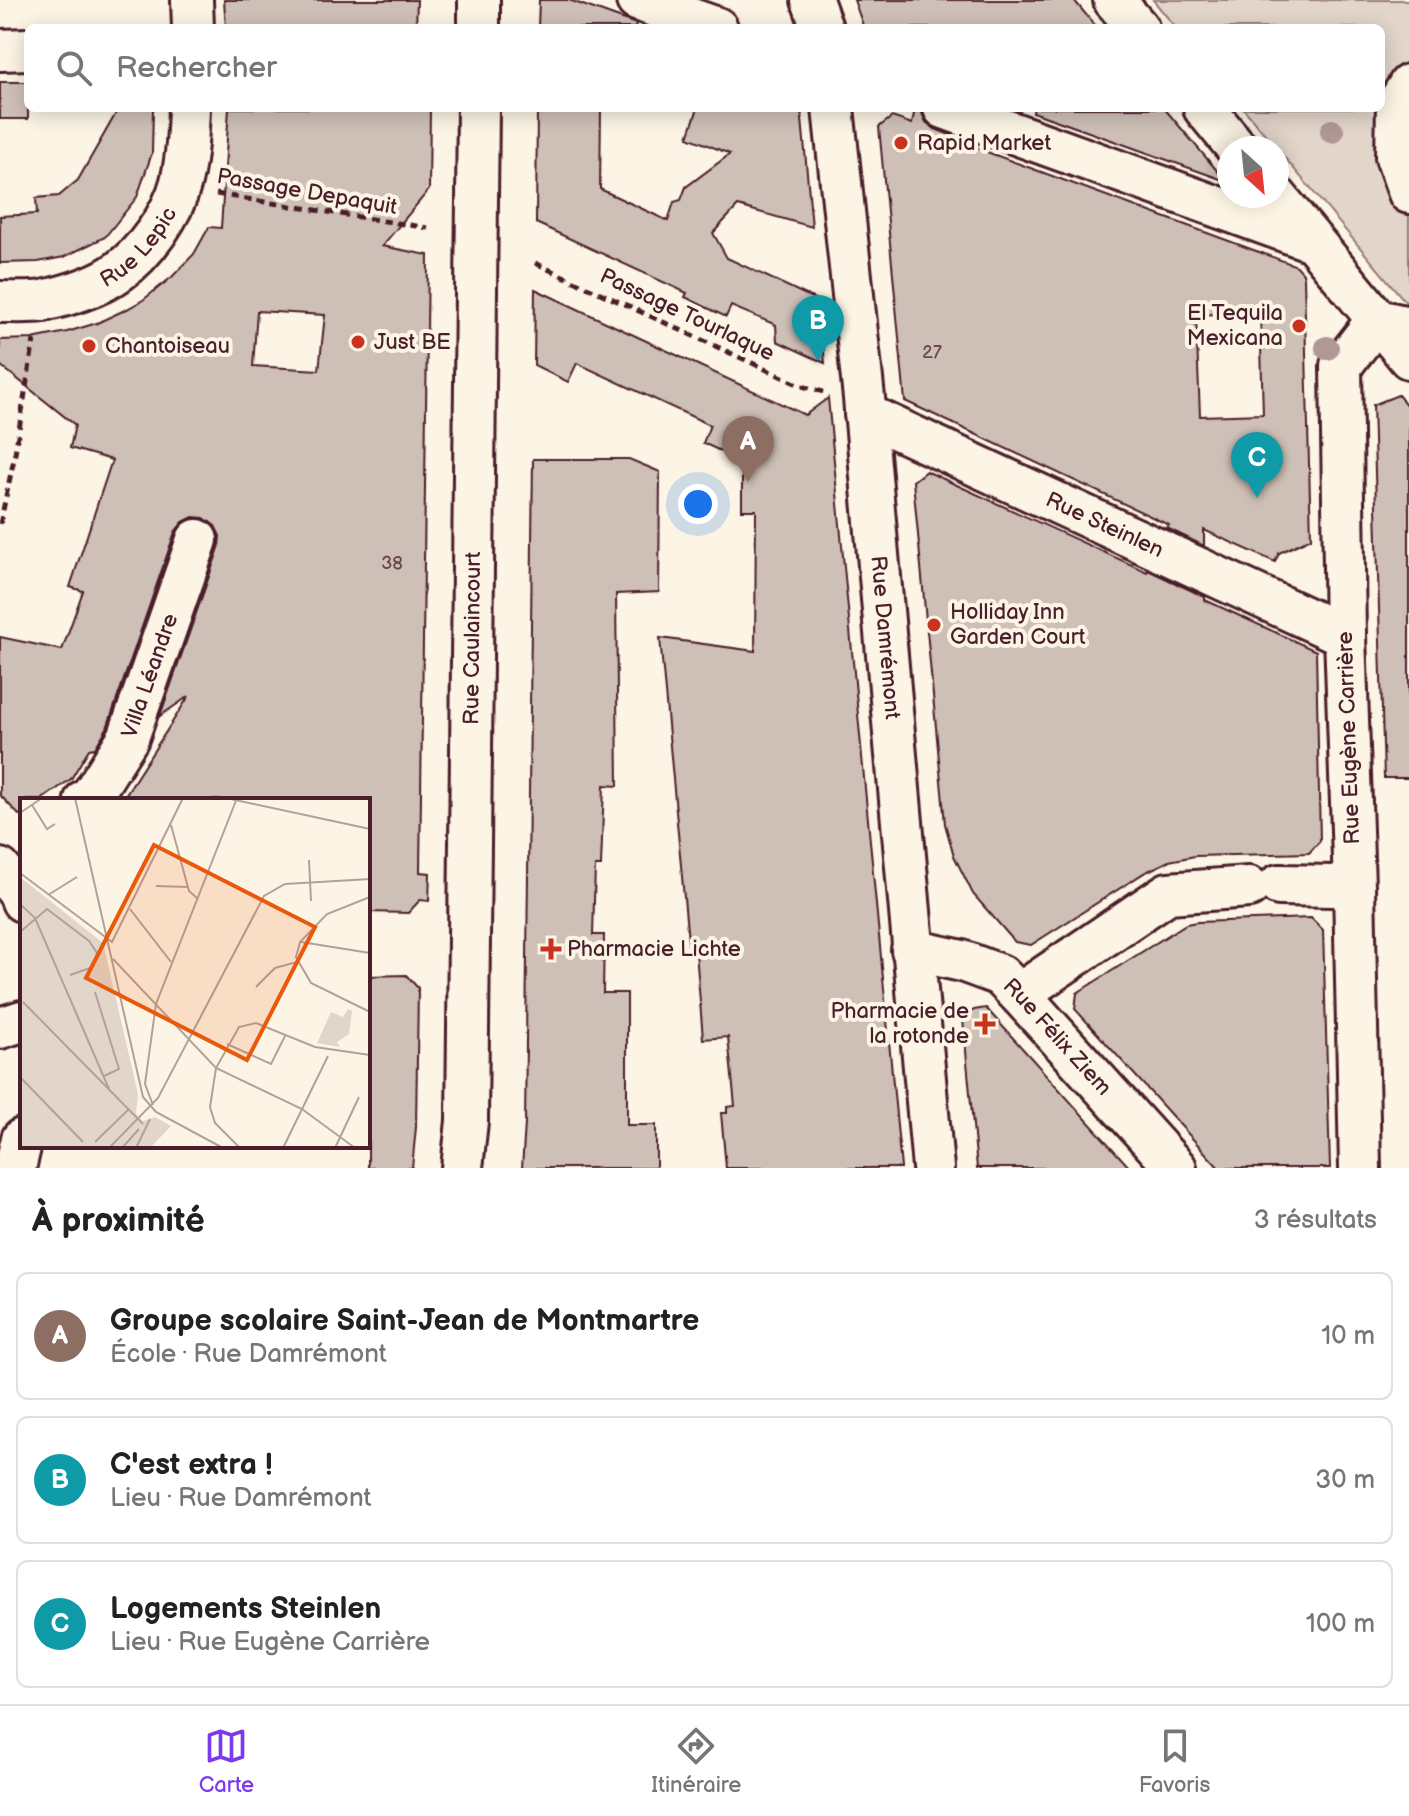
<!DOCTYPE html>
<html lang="fr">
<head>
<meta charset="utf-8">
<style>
  body { margin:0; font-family:"Balsamiq Sans",sans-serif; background:#f6f6f6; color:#222 }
  .compass { position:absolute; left:1217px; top:136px; width:72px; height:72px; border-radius:50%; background:#fff; box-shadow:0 4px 20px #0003; rotate:153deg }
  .you { position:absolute; left:698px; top:504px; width:28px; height:28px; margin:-20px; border:6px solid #fff; border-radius:50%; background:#1a73e8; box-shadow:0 0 0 12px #1a73e833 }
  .badge { display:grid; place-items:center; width:52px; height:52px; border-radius:50%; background:#7c3aed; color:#fff; font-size:26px; font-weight:700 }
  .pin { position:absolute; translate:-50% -66px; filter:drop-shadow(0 2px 4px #0008) }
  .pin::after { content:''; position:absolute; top:42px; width:28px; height:24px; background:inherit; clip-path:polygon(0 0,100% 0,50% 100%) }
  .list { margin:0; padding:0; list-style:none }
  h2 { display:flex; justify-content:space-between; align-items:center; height:104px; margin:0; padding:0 32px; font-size:34px }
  h2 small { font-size:26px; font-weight:400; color:#767676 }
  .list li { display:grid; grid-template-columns:52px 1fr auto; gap:24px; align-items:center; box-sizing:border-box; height:128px; margin:0 16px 16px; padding:0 16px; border:2px solid #e0e0e0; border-radius:12px }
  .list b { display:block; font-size:30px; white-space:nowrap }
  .list p { margin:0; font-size:26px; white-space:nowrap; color:#767676 }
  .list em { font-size:26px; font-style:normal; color:#767676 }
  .icon { flex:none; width:44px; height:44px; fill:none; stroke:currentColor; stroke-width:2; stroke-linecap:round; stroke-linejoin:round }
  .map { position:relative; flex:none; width:1409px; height:1168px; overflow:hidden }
  .search { position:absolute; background:#fff; box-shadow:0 4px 20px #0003; left:24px; right:24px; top:24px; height:88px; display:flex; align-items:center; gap:20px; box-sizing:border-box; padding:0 28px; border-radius:12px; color:#767676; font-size:30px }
  .sheet { height:536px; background:#fff }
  nav { display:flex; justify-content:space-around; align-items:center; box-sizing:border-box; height:112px; border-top:2px solid #e0e0e0; background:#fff; font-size:22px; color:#767676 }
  nav a { display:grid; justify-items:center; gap:4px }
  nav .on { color:#7c3aed }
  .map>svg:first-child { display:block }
  .green { fill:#e2d5ca; stroke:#967a7a; stroke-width:2 }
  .building { fill:#cfc0b7; stroke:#4a1f2b; stroke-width:2; fill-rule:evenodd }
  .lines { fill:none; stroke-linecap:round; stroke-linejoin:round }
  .minor-casing { stroke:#4a1f2b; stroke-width:46 }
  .path { stroke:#4a1f2b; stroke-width:5; stroke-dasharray:8 6; stroke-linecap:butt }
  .minor { stroke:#fcf5e5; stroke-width:40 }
  .tree { fill:#af9895 }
  .poi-dot { fill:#c8321e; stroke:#fcf5e5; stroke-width:3 }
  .labels { text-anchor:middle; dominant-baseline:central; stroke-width:8; stroke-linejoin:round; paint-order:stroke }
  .number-label { font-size:18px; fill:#6b474e }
  .poi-label { font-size:22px; fill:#4a1f2b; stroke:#fcf5e5; text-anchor:start }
  .street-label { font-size:22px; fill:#4a1f2b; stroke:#fcf5e5 }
  .inset-road { fill:none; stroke:#b59f9b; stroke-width:2 }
  .view { fill:#e8590c; fill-opacity:0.15; stroke:#e8590c; stroke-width:4 }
  .inset-edge { fill:none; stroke:#4a1f2b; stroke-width:4 }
</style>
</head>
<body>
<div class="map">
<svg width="1409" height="1168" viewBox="0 0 1409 1168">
  <rect width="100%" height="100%" fill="#fcf5e5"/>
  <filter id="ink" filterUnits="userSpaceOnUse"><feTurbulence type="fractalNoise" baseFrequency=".0125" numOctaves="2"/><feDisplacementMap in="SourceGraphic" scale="16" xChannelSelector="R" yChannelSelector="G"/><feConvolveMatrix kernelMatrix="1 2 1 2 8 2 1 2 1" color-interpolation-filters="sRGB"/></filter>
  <g filter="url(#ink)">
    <polygon class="green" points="1153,0 1409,0 1409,306 1243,108 1381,108 1381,28 1176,28"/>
    <g class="building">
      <polygon points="224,0 417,0 416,28 226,28"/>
      <polygon points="539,0 569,0 636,24 635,28 538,28"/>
      <polygon points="854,0 1074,0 1097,28 864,28"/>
      <rect x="0" y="82" width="28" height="37"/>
      <polygon points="119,108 153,108 152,153 137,197 105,237 64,257 38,262 0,263 0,216 37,214 36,198 59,196 78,180"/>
      <path d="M229 108H430L429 190 382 246 428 255 420 872 430 873 429 901 420 900 408 913 368 912V800H122L189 696 160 716 219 548 220 536 215 526 204 518 193 517 183 522 175 532 107 728 95 748 89 749 71 779 41 800H22V813L19 815 0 795V637L62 650 83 591 70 587 112 460 70 448 75 425 0 365V340L32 339 67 332 97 323 127 309 143 300 172 277 194 254 209 227 221 228ZM257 311 325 315 319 370 253 366Z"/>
      <polygon points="537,108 601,108 600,189 668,221 674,202 681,200 686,187 730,154 688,137 698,108 801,108 812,227 738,206 713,233 727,258 819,301 825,363 777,341 776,325 731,306 726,317 685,297 687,293 536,223"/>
      <path d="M915 108H922V113L926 122 935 129 967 141V143L987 152 1297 266 1303 273 1304 278 1311 538 1279 553 1275 562 1204 530V546L1167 528 1169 525 905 401 879 127 892 117 912 124ZM1260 312 1263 414 1200 416 1196 315Z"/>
      <polygon points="1034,108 1164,108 1226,181 1033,112"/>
      <polygon points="535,289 805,415 828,398 901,1168 726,1168 721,1113 727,1113 727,1107 735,1106 728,1037 703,1039 696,952 689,952 660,638 755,651 756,510 742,510 742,461 703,443 710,425 577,363 568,382 534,365"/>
      <polygon points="1398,395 1409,408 1409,778 1384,778 1373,405"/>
      <polygon points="533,459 629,459 660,472 659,592 616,594 618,786 604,785 601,866 595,866 593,935 604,935 603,993 627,993 627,1125 656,1125 656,1168 522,1168 525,1124"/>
      <polygon points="926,471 1147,572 1148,570 1205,597 1205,600 1316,651 1320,841 1309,853 1195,856 1169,861 1144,873 1031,945 1015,942 973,894 954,856 945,824 913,481"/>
      <polygon points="1311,918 1323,930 1330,1168 1219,1168 1075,1009 1077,993 1186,924 1197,922"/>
      <polygon points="406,975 418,988 416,1127 412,1168 368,1168 368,976"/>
      <polygon points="986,1008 1130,1168 977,1168 963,1019 974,1010"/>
    </g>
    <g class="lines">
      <g class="minor-casing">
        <g id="minor">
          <polyline points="192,0 193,28"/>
          <polyline points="637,0 717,28"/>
          <polyline points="812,0 822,28"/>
          <polyline points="1114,0 1138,28"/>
          <polyline points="479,28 479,0"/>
          <polyline points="0,50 28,49"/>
          <polyline points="1409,85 1397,105 1396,157 1409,193"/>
          <path id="s1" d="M833 108 864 398 933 1168"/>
          <polyline points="944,108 1312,241"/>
          <polyline points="1204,108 1237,148"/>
          <polyline points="1276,196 1409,358"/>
          <path id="s2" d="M0 302C14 302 30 303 43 301 69 295 97 287 118 272 145 253 173 214 181 182 187 157 188 133 189 108"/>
          <path id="s3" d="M865 414 1345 636"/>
          <path id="s4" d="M85 800 92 795 128 738 197 540"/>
          <polyline points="0,869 19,893 22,901"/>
          <polyline points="1279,885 1334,886"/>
          <path id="s5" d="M912 950 962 961 1000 975 1019 994 1176 1168"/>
          <polyline points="1019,994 1168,893 1249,887"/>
          <polyline points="0,1028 22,1021"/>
          <polyline points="15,1168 22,1139"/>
          <path id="s6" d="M462 1168 467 1121 478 108"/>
          <polyline points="1360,1168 1354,886 1345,636 1341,366 1377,320 1409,327"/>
        </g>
      </g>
      <g class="path">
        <polyline points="216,194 428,228"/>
        <polyline points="535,263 802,386 827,393"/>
        <polyline points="0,524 14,459 34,340"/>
      </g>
      <use href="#minor" class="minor"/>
    </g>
    <g class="tree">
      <circle cx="1332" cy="131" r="12"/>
      <circle cx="1327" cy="348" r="12"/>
    </g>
  </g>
  <g class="poi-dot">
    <circle cx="901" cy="143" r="8"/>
    <circle cx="1299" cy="326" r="8"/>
    <circle cx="358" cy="342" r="8"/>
    <circle cx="89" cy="346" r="8"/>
    <circle cx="934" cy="625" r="8"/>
    <path d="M547 937h8v8h8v8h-8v8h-8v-8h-8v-8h8z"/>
    <path d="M981 1012h8v8h8v8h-8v8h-8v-8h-8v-8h8z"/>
  </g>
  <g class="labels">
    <g class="number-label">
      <text x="932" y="352">27</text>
      <text x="392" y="563">38</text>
    </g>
    <g class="poi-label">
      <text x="917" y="143">Rapid Market</text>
      <text x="1283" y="313" text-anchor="end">El Tequila<tspan x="1283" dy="25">Mexicana</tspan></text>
      <text x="374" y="342">Just BE</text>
      <text x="105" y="346">Chantoiseau</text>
      <text x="950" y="612">Holliday Inn<tspan x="950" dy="25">Garden Court</tspan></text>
      <text x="567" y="949">Pharmacie Lichte</text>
      <text x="969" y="1011" text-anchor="end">Pharmacie de<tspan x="969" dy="25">la rotonde</tspan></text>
    </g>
    <g class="street-label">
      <text transform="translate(307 192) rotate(10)">Passage Depaquit</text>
      <text stroke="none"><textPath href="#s2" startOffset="156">Rue Lepic</textPath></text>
      <text transform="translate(687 315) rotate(25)">Passage Tourlaque</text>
      <text stroke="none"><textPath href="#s3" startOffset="264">Rue Steinlen</textPath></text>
      <text stroke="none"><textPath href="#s6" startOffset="530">Rue Caulaincourt</textPath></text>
      <text stroke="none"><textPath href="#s1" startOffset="532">Rue Damrémont</textPath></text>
      <text stroke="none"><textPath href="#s4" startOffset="142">Villa Léandre</textPath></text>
      <text transform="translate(1349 738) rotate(-92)">Rue Eugène Carrière</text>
      <text stroke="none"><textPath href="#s5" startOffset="176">Rue Félix Ziem</textPath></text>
    </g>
  </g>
  <g transform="translate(20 798)">
    <rect width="350" height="350" fill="#fcf5e5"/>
    <path d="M0 79 83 145 118 296 116 316 123 323 135 319 151 328 130 350H0ZM328 211 332 213 329 236 317 244 320 249 297 245 311 214 323 219Z" fill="#e2d5ca"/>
    <path class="inset-road" d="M55 0 123 299 136 314 203 350M206 0 350 31M12 7 27 31 35 26M0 15 22 0M151 27 169 93 178 101M289 62 291 103M0 75 92 144 163 0M136 88 168 89M28 97 57 79M350 99 307 116 280 144 276 159 291 185 350 214M0 106 15 120 89 291M110 111 151 164M0 134 27 111 69 143 77 155 73 169 50 177M281 144 350 155M93 161 196 270 282 311 335 350M236 189 255 170 277 164M75 194 99 271 84 278M3 204 123 326M207 246 251 266 265 238M0 279 63 344M133 307 125 286 136 206 217 0M75 344 108 312M89 350 138 300 244 98 265 86 350 81M102 350 119 331M116 350 130 321M220 350 195 325 190 309 196 270 219 229 236 225 295 249 350 257M263 350 308 258M315 350 339 299"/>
    <path class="view" d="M134 47 295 129 227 262 66 180Z"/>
    <rect width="350" height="350" class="inset-edge"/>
  </g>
</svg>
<svg class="compass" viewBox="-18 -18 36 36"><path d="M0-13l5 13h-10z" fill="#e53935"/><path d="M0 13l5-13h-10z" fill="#767676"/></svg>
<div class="you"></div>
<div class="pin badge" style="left:748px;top:482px;background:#8d6e63">A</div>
<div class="pin badge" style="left:818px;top:361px;background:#0f9aa8">B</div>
<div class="pin badge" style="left:1257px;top:498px;background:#0f9aa8">C</div>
<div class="search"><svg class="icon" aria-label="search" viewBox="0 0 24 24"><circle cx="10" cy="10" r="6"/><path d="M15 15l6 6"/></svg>Rechercher</div>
</div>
<section class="sheet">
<h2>À proximité<small>3 résultats</small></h2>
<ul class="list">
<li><span class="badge" style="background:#8d6e63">A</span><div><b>Groupe scolaire Saint-Jean de Montmartre</b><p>École · Rue Damrémont</p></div><em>10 m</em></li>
<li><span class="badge" style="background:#0f9aa8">B</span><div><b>C'est extra !</b><p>Lieu · Rue Damrémont</p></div><em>30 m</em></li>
<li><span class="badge" style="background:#0f9aa8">C</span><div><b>Logements Steinlen</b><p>Lieu · Rue Eugène Carrière</p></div><em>100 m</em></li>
</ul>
</section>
<nav>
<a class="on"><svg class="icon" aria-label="map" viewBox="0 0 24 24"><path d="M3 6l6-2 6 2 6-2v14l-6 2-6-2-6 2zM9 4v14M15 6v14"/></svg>Carte</a>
<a><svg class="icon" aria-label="directions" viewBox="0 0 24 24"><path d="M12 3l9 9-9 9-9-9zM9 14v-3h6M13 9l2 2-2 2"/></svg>Itinéraire</a>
<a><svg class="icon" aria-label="saved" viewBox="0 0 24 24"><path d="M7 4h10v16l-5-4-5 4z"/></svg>Favoris</a>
</nav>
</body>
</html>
